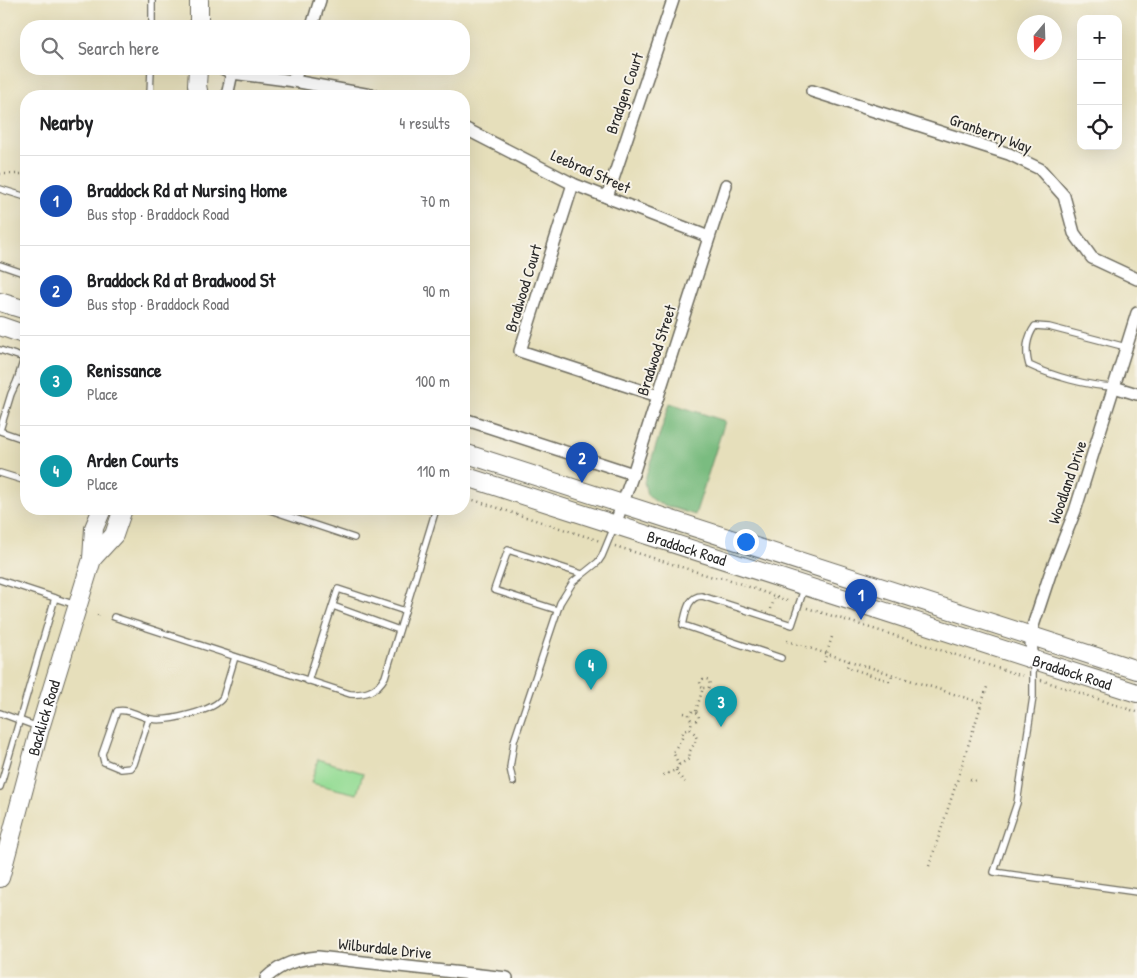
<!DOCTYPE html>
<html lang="en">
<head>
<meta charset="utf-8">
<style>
  body { margin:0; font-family:"Patrick Hand",sans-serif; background:#f2f2f2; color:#202124 }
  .controls { position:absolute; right:15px; top:15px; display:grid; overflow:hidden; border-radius:10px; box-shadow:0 5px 20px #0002 }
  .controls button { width:45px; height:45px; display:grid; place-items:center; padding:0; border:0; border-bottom:1px solid #e0e0e0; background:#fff; color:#202124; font:25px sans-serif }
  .compass { position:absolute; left:1017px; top:15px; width:45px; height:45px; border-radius:50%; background:#fff; box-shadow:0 5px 20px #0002; rotate:199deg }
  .you { position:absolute; left:745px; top:541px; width:18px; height:18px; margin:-12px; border:4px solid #fff; border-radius:50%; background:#1a73e8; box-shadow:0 0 0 8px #1a73e833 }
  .badge { display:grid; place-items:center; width:32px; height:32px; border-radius:50%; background:#111827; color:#fff; font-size:16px; font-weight:700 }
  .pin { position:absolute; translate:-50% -41px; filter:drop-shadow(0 1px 2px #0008) }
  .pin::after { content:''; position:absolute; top:26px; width:18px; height:15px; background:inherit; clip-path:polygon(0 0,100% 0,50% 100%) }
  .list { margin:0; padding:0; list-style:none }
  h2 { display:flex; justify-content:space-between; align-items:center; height:65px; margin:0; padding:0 20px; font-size:21px }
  h2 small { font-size:16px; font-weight:400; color:#757577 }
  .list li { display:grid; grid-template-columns:32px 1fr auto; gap:15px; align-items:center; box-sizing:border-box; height:90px; padding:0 20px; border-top:1px solid #e0e0e0 }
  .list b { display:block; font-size:19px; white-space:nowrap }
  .list p { margin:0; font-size:16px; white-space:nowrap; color:#757577 }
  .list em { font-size:16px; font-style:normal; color:#757577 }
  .icon { flex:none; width:28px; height:28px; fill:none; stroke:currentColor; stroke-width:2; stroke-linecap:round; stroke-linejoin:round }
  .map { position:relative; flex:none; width:1137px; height:978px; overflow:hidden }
  .search { position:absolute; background:#fff; box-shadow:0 5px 20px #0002; left:20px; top:20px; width:450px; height:55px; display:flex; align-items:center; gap:12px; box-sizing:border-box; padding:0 18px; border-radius:20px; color:#757577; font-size:19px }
  .panel { position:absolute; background:#fff; box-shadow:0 5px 20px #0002; left:20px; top:90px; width:450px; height:425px; border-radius:20px }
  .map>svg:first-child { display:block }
  .green { fill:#98dd97; stroke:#628461 }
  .forest { fill:#7abc80; stroke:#527456 }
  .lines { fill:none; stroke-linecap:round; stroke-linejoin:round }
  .lane-casing { stroke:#6c6a5d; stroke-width:8 }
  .street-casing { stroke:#6c6a5d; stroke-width:14 }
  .primary-casing { stroke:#6c6a5d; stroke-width:20 }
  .path { stroke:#6c6a5d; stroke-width:2.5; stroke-dasharray:1 4; stroke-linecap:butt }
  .lane { stroke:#fff; stroke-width:5.5 }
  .street { stroke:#fff; stroke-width:11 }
  .primary { stroke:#fff; stroke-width:18 }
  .labels { text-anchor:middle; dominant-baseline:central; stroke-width:4; stroke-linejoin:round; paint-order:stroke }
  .street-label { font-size:16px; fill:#2b2b2b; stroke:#f7f3e8 }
</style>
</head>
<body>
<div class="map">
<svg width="1137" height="978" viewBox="0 0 1137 978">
  <rect width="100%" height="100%" fill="#f7f3e8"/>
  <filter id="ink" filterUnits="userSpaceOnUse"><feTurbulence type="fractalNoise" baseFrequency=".02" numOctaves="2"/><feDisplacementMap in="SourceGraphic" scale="10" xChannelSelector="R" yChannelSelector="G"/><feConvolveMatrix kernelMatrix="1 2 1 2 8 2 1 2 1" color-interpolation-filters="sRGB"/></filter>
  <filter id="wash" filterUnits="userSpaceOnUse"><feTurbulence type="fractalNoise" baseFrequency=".0096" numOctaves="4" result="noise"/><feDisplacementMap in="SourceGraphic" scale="20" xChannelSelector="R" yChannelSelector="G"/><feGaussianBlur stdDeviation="1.12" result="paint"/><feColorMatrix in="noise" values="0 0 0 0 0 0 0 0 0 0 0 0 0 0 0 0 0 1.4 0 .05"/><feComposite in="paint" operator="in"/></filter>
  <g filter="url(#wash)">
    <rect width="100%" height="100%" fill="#e6dfbb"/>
    <polygon class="green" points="318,759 363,773 357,794 311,783"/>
    <polygon class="forest" points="670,403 725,421 695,515 658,503 647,495 644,482"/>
  </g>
  <g filter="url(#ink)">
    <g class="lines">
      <g class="lane-casing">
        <g id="lane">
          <polyline points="152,26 152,0"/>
          <polyline points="150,96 151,69"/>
          <polyline points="0,189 26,197"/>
          <polyline points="0,265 26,274"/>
          <polyline points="0,350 24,358"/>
          <polyline points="26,352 17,381 26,384"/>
          <path d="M1114 387C1088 386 1052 376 1029 365 1025 351 1027 337 1035 326L1049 327 1126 347"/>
          <polyline points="0,430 11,394 17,381"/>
          <polyline points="0,431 26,440"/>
          <polyline points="0,473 26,481"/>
          <polyline points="267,509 354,538"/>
          <polyline points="427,509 436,511"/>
          <polyline points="0,580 76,605"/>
          <polyline points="333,606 399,630"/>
          <polyline points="557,610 494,590 508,550 582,574"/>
          <path d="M114 617 350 694C366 695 377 691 385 677L436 509"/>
          <path d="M781 658 683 625C686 614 687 596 702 596L792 625 804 589"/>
          <polyline points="1033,662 1033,697 1017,803 994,872 1137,892"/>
          <polyline points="308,681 338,589 405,611"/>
          <polyline points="0,713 38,727"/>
          <path d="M149 719 134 764 131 768 121 769 104 762 102 754 117 711C128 708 140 717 151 719 167 722 215 711 223 697L235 657"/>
          <polyline points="513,782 510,768 514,741 560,603 573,582 598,562 602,556 614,527"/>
          <polyline points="0,787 55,598"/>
        </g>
      </g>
      <g class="street-casing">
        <g id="street">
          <polyline points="312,26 320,0"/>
          <polyline points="224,69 232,73 294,81 376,96"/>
          <polyline points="294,81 298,69"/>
          <polyline points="812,91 1009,154 1040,169 1064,196 1074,233 1092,258 1137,279"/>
          <polyline points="227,96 232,73"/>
          <polyline points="464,128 573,184 709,237"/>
          <polyline points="573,184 520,351 658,396"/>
          <polyline points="607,197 673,0"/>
          <polyline points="1114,387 1137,394"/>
          <polyline points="464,419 633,474"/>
          <polyline points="615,525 633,474 726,185"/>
          <polyline points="1033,660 1030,635 1050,574 1075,511 1137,313"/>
          <path d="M266 978C281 964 297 959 318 957L507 978"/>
        </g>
      </g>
      <g class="primary-casing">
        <g id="primary">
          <polyline points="199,26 199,0"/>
          <polyline points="198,69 197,85 199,96"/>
          <polyline points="0,302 26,310"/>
          <polyline points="0,326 26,335"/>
          <polyline points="464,453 1137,670"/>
          <path id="s1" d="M464 476 1137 693"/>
          <polyline points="92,559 114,535 123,509"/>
          <path id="s2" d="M0 878 40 728 92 559 94 528 102 509"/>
        </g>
      </g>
      <g class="path">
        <polyline points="0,174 26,174"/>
        <polyline points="464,497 600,541"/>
        <polyline points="615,546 713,577 725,578 790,602"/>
        <polyline points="807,608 1026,677"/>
        <polyline points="771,609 775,596"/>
        <polyline points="98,616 99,611"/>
        <polyline points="787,641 982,703"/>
        <polyline points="849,661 847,667 889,681 893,675"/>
        <polyline points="824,662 832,637"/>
        <polyline points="1041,680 1137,712"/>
        <polyline points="696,711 703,688 701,687 700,682 704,678 709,680 710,686 708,688 703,688"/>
        <polyline points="684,713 689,714"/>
        <polyline points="679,765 689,759 690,751 697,739 695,734 690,729"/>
        <polyline points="676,770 677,774 685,782"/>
        <polyline points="959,774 987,687"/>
        <polyline points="663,775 676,770 679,765 673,752 682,738 683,731 690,729 692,721 689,717 689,714 693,711 698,713 699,718 698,720 692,721"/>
        <polyline points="970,779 976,781"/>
        <polyline points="929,866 958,778"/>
      </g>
      <use href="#lane" class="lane"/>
      <use href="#street" class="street"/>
      <use href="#primary" class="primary"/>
    </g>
  </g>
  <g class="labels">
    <g class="street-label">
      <text transform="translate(624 93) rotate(-71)">Bradgen Court</text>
      <text transform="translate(991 133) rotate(20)">Granberry Way</text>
      <text transform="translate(591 171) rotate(24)">Leebrad Street</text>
      <text transform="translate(523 288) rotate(-73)">Bradwood Court</text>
      <text transform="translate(656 350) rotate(-72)">Bradwood Street</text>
      <text transform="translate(1067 482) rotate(-71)">Woodland Drive</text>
      <text stroke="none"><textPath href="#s1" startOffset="234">Braddock Road</textPath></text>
      <text stroke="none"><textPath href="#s1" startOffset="639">Braddock Road</textPath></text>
      <text stroke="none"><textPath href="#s2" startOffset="166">Backlick Road</textPath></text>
      <text transform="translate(385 948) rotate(6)">Wilburdale Drive</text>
    </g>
  </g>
</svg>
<div class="controls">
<button>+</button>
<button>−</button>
<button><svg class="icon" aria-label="locate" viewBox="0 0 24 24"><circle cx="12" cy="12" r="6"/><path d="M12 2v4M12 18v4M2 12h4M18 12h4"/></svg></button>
</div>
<svg class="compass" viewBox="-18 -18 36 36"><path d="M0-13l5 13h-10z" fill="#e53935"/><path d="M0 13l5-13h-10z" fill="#757577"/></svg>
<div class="you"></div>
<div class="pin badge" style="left:861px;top:620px;background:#1a4fb4">1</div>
<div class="pin badge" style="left:582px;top:483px;background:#1a4fb4">2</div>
<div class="pin badge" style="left:721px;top:727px;background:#0f9aa8">3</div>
<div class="pin badge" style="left:591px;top:690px;background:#0f9aa8">4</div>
<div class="search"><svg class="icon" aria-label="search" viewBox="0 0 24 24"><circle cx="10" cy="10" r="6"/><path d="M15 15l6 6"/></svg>Search here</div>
<section class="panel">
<h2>Nearby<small>4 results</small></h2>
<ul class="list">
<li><span class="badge" style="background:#1a4fb4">1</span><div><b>Braddock Rd at Nursing Home</b><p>Bus stop · Braddock Road</p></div><em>70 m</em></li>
<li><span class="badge" style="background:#1a4fb4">2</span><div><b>Braddock Rd at Bradwood St</b><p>Bus stop · Braddock Road</p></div><em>90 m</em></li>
<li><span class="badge" style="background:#0f9aa8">3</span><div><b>Renissance</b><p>Place</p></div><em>100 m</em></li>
<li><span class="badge" style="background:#0f9aa8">4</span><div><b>Arden Courts</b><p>Place</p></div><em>110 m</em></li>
</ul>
</section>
</div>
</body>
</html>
